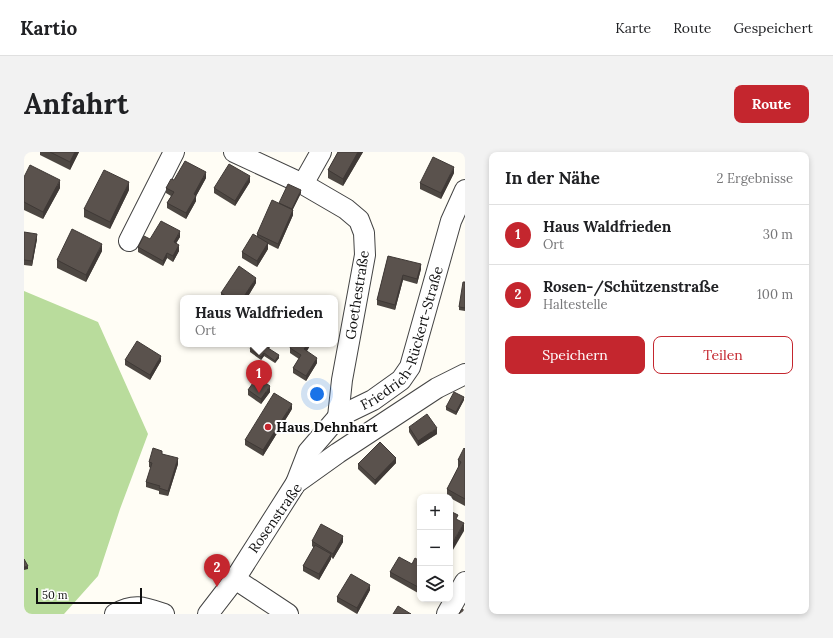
<!DOCTYPE html>
<html lang="de">
<head>
<meta charset="utf-8">
<style>
  body { margin:0; font-family:Lora,serif; background:#f2f2f2; color:#202124 }
  .controls { position:absolute; right:12px; bottom:12px; display:grid; overflow:hidden; border-radius:8px; box-shadow:0 2px 6px #0003 }
  .controls button { width:36px; height:36px; display:grid; place-items:center; padding:0; border:0; border-bottom:1px solid #e0e0e0; background:#fff; color:#202124; font:20px sans-serif }
  .scale { position:absolute; left:12px; bottom:10px; width:106px; box-sizing:border-box; padding-left:4px; border:2px solid #111; border-top:0; font-size:11px; line-height:14px; white-space:nowrap; color:#111; -webkit-text-stroke:3px #fff; paint-order:stroke }
  .you { position:absolute; left:293px; top:242px; width:14px; height:14px; margin:-10px; border:3px solid #fff; border-radius:50%; background:#1a73e8; box-shadow:0 0 0 6px #1a73e833 }
  .badge { display:grid; place-items:center; width:26px; height:26px; border-radius:50%; background:#c4262e; color:#fff; font-size:13px; font-weight:700 }
  .pin { position:absolute; translate:-50% -33px; filter:drop-shadow(0 1px 2px #0008) }
  .pin::after { content:''; position:absolute; top:21px; width:14px; height:12px; background:inherit; clip-path:polygon(0 0,100% 0,50% 100%) }
  .popup { position:absolute; left:156px; top:143px; width:158px; height:52px; box-sizing:border-box; display:grid; place-content:center; border-radius:8px; background:#fff; filter:drop-shadow(0 1px 3px #0005); font-size:13px; white-space:nowrap; color:#757577 }
  .popup b { font-size:15px; color:#202124 }
  .popup::after { content:''; position:absolute; left:50%; top:100%; margin-left:-8px; border:8px solid transparent; border-top-color:#fff }
  .list { margin:0; padding:0; list-style:none }
  h2 { display:flex; justify-content:space-between; align-items:center; height:52px; margin:0; padding:0 16px; font-size:17px }
  h2 small { font-size:13px; font-weight:400; color:#757577 }
  .list li { display:grid; grid-template-columns:26px 1fr auto; gap:12px; align-items:center; box-sizing:border-box; height:60px; padding:0 16px; border-top:1px solid #e0e0e0 }
  .list b { display:block; font-size:15px; white-space:nowrap }
  .list p { margin:0; font-size:13px; white-space:nowrap; color:#757577 }
  .list em { font-size:13px; font-style:normal; color:#757577 }
  .actions { display:flex; gap:8px; padding:12px 16px }
  .actions a { flex:1; padding:9px 0; border:1px solid #c4262e; border-radius:8px; text-align:center; font-size:14px; color:#c4262e }
  .actions .main { background:#c4262e; color:#fff }
  .icon { flex:none; width:22px; height:22px; fill:none; stroke:currentColor; stroke-width:2; stroke-linecap:round; stroke-linejoin:round }
  .map { position:relative; flex:none; width:441px; height:462px; overflow:hidden; border-radius:8px }
  header { display:flex; align-items:center; gap:24px; box-sizing:border-box; height:56px; padding:0 20px; background:#fff; border-bottom:1px solid #e0e0e0 }
  header strong { font-size:19px }
  nav { display:flex; gap:22px; margin-inline-start:auto; font-size:14px }
  .intro { display:flex; align-items:center; justify-content:space-between; box-sizing:border-box; height:96px; padding:0 24px }
  h1 { margin:0; font-size:28px }
  .button { padding:10px 18px; border-radius:8px; background:#c4262e; color:#fff; font-size:14px; font-weight:700 }
  main { display:flex; gap:24px; padding:0 24px }
  aside { flex:1; background:#fff; border-radius:8px; box-shadow:0 2px 6px #0003 }
  .map>svg:first-child { display:block }
  .forest { fill:#b9dc9c }
  .lines { fill:none; stroke-linecap:round; stroke-linejoin:round }
  .minor-casing { stroke:#444; stroke-width:22 }
  .minor { stroke:#fff; stroke-width:20 }
  .wall { fill:#4d4742 }
  .shaded-wall { fill:#3f3936 }
  .building { fill:#5a524d; stroke:#3f3936 }
  .poi-dot { fill:#c4262e; stroke:#fff; stroke-width:1.5 }
  .labels { text-anchor:middle; dominant-baseline:central; stroke-width:4; stroke-linejoin:round; paint-order:stroke }
  .street-label { font-size:14px; fill:#111; stroke:#fff }
  .poi-label { font-size:14px; font-weight:bold; fill:#111; stroke:#fff; text-anchor:start }
</style>
</head>
<body>
<header>
<strong>Kartio</strong>
<nav><a>Karte</a><a>Route</a><a>Gespeichert</a></nav>
</header>
<div class="intro"><h1>Anfahrt</h1><a class="button">Route</a></div>
<main>
<div class="map">
<svg width="441" height="462" viewBox="0 0 441 462">
  <rect width="100%" height="100%" fill="#fffdf5"/>
  <polygon class="forest" points="0,139 74,170 124,282 96,357 74,424 40,462 0,462"/>
  <g class="lines">
    <g class="minor-casing">
      <g id="minor">
        <polyline points="210,0 279,32 322,57 335,68 340,81 341,103 318,228 314,265"/>
        <polyline points="279,32 297,0"/>
        <polyline points="105,89 150,0"/>
        <path id="s1" d="M272 331 284 300 314 265 349 248 377 228 386 215 427 69 441 38"/>
        <polyline points="211,427 264,462"/>
        <path d="M91 462C110 451 120 455 140 462"/>
        <polyline points="184,462 211,427 272,331 314,301 413,236 441,222"/>
        <polyline points="423,462 441,430"/>
      </g>
    </g>
    <use href="#minor" class="minor"/>
  </g>
  <g class="wall">
    <polygon points="16,0 55,0 46,18 16,3"/>
    <polygon points="314,0 339,0 319,34 304,26 304,18"/>
    <polygon points="430,21 417,47 396,37 396,31"/>
    <polygon points="0,25 36,36 19,67 0,58"/>
    <polygon points="182,26 172,44 172,49 162,67 143,56 143,51 147,44 142,41 142,36 150,28"/>
    <polygon points="226,30 211,54 190,41 190,36"/>
    <polygon points="105,38 86,77 60,65 60,57"/>
    <polygon points="277,41 269,57 269,63 254,97 244,92 244,97 233,115 218,106 218,100 233,85 233,82 255,51"/>
    <polygon points="0,80 13,87 8,114 0,113"/>
    <polygon points="156,85 152,91 155,99 149,110 143,106 139,114 114,100 114,95 126,87"/>
    <polygon points="78,99 62,130 33,116 33,108"/>
    <polygon points="364,104 397,117 393,132 379,128 371,158 353,153 353,148"/>
    <polygon points="441,130 441,159 435,158 435,155"/>
    <polygon points="232,131 223,146 197,146 197,141"/>
    <polygon points="287,192 283,199 293,211 282,229 269,221 269,216 275,207 266,201 266,196"/>
    <polygon points="246,195 245,197 255,206 251,211 240,204 237,208 226,200 226,197"/>
    <polygon points="101,208 137,209 126,228 101,213"/>
    <polygon points="224,238 246,240 237,252 224,243"/>
    <polygon points="440,248 432,263 422,258 422,255"/>
    <polygon points="268,257 239,304 221,293 221,288"/>
    <polygon points="385,275 413,282 394,294 385,280"/>
    <polygon points="441,297 441,354 426,346 426,345 423,344 423,337 434,316 434,308"/>
    <polygon points="138,302 154,312 144,344 135,342 135,339 122,335 122,330 127,316 125,315 125,310"/>
    <polygon points="372,311 351,333 334,317 334,312"/>
    <polygon points="396,373 396,385 394,384 394,376"/>
    <polygon points="288,389 319,390 309,407 307,405 307,407 295,428 279,419 279,414 290,396 288,394"/>
    <polygon points="396,409 396,438 394,441 366,425 366,420"/>
    <polygon points="346,438 333,462 313,450 313,445"/>
  </g>
  <g class="shaded-wall">
    <polygon points="51,0 55,0 46,18 46,10"/>
    <polygon points="334,0 339,0 319,34 319,27"/>
    <polygon points="430,15 430,21 417,47 417,41"/>
    <polygon points="182,20 182,26 170,48 170,42"/>
    <polygon points="226,24 226,30 211,54 211,49"/>
    <polygon points="36,28 36,36 19,67 19,60"/>
    <polygon points="105,30 105,38 86,77 86,70"/>
    <polygon points="277,38 277,41 267,61 267,58"/>
    <polygon points="172,44 172,49 162,67 162,61"/>
    <polygon points="269,58 269,63 254,97 254,92"/>
    <polygon points="156,79 156,85 150,95 150,90"/>
    <polygon points="13,82 13,87 8,114 8,109"/>
    <polygon points="244,91 244,97 233,115 233,109"/>
    <polygon points="78,92 78,99 62,130 62,123"/>
    <polygon points="155,93 155,99 149,110 149,104"/>
    <polygon points="143,101 143,106 139,114 139,109"/>
    <polygon points="397,112 397,117 393,132 393,127"/>
    <polygon points="379,123 379,128 371,158 371,153"/>
    <polygon points="232,126 232,131 223,146 219,146"/>
    <polygon points="284,192 287,192 280,203 280,197"/>
    <polygon points="240,201 240,204 237,208 237,205"/>
    <polygon points="255,203 255,206 251,211 251,209"/>
    <polygon points="137,204 137,209 126,228 126,223"/>
    <polygon points="293,206 293,211 282,229 282,224"/>
    <polygon points="246,234 246,240 237,252 237,247"/>
    <polygon points="440,245 440,248 432,263 432,260"/>
    <polygon points="268,252 268,257 239,304 239,298"/>
    <polygon points="413,276 413,282 394,294 394,289"/>
    <polygon points="154,306 154,312 144,344 144,339"/>
    <polygon points="372,306 372,311 351,333 351,328"/>
    <polygon points="440,371 440,379 426,403 426,395"/>
    <polygon points="319,384 319,390 309,407 309,402"/>
    <polygon points="307,402 307,407 295,428 295,422"/>
    <polygon points="4,414 4,417 0,418 0,415"/>
    <polygon points="346,433 346,438 333,462 333,456"/>
    <polygon points="396,433 396,438 394,441 394,435"/>
  </g>
  <g class="building">
    <polygon points="26,0 51,0 46,10"/>
    <polygon points="314,0 334,0 319,27 304,18"/>
    <polygon points="409,5 430,15 417,41 396,31"/>
    <polygon points="161,9 182,20 170,42 172,44 162,61 143,51 150,40 142,36 147,27 150,28"/>
    <polygon points="205,12 226,24 211,49 190,36"/>
    <polygon points="6,13 36,28 19,60 0,50 0,25"/>
    <polygon points="80,18 105,30 86,70 60,57"/>
    <polygon points="264,32 277,38 268,57 255,51"/>
    <polygon points="248,48 269,58 254,92 233,82"/>
    <polygon points="137,69 156,79 150,90 155,93 149,104 143,101 139,109 114,95 120,84 126,87"/>
    <polygon points="48,77 78,92 62,123 33,108"/>
    <polygon points="0,80 13,82 8,109 0,108"/>
    <polygon points="229,82 244,91 233,109 218,100"/>
    <polygon points="364,104 397,112 393,127 379,123 371,153 353,148"/>
    <polygon points="215,114 232,126 219,146 205,146 197,141"/>
    <polygon points="439,130 441,130 441,156 435,155"/>
    <polygon points="113,189 137,204 126,223 101,208"/>
    <polygon points="229,192 245,192 246,193 244,196 255,203 251,209 240,201 237,205 226,197"/>
    <polygon points="268,192 284,192 280,197 293,206 282,224 269,216 277,203 266,196"/>
    <polygon points="233,225 246,234 237,247 224,238"/>
    <polygon points="430,240 440,245 432,260 422,255"/>
    <polygon points="250,241 268,252 239,298 221,288"/>
    <polygon points="403,262 413,276 394,289 385,275"/>
    <polygon points="356,290 372,306 351,328 334,312"/>
    <polygon points="129,296 138,299 138,302 154,306 144,339 135,336 136,334 122,330 128,311 125,310"/>
    <polygon points="440,296 441,297 441,347 423,337 437,310 434,308"/>
    <polygon points="426,359 434,363 432,367 440,371 426,395"/>
    <polygon points="297,372 319,384 309,402 288,389"/>
    <polygon points="396,373 396,378 394,376"/>
    <polygon points="291,393 307,402 295,422 279,414"/>
    <polygon points="375,405 388,412 391,406 396,409 396,433 394,435 366,420"/>
    <polygon points="0,407 4,414 0,415"/>
    <polygon points="327,422 346,433 333,456 313,445"/>
    <polygon points="374,454 387,462 369,462"/>
    <polygon points="438,457 441,459 441,462 435,462"/>
  </g>
  <circle class="poi-dot" cx="244" cy="275" r="4"/>
  <g class="labels">
    <g class="street-label">
      <text transform="translate(333 143) rotate(-81)">Goethestraße</text>
      <text stroke="none"><textPath href="#s1" startOffset="189">Friedrich-Rückert-Straße</textPath></text>
      <text transform="translate(251 366) rotate(-55)">Rosenstraße</text>
    </g>
    <g class="poi-label">
      <text x="252" y="275">Haus Dehnhart</text>
    </g>
  </g>
</svg>
<div class="controls">
<button>+</button>
<button>−</button>
<button><svg class="icon" aria-label="layers" viewBox="0 0 24 24"><path d="M12 4l9 5-9 5-9-5zM3 14l9 5 9-5"/></svg></button>
</div>
<div class="scale">50 m</div>
<div class="you"></div>
<div class="pin badge" style="left:235px;top:241px">1</div>
<div class="popup"><b>Haus Waldfrieden</b>Ort</div>
<div class="pin badge" style="left:193px;top:435px">2</div>
</div>
<aside>
<h2>In der Nähe<small>2 Ergebnisse</small></h2>
<ul class="list">
<li><span class="badge">1</span><div><b>Haus Waldfrieden</b><p>Ort</p></div><em>30 m</em></li>
<li><span class="badge">2</span><div><b>Rosen-/Schützenstraße</b><p>Haltestelle</p></div><em>100 m</em></li>
</ul>
<div class="actions"><a class="main">Speichern</a><a>Teilen</a></div>
</aside>
</main>
</body>
</html>
